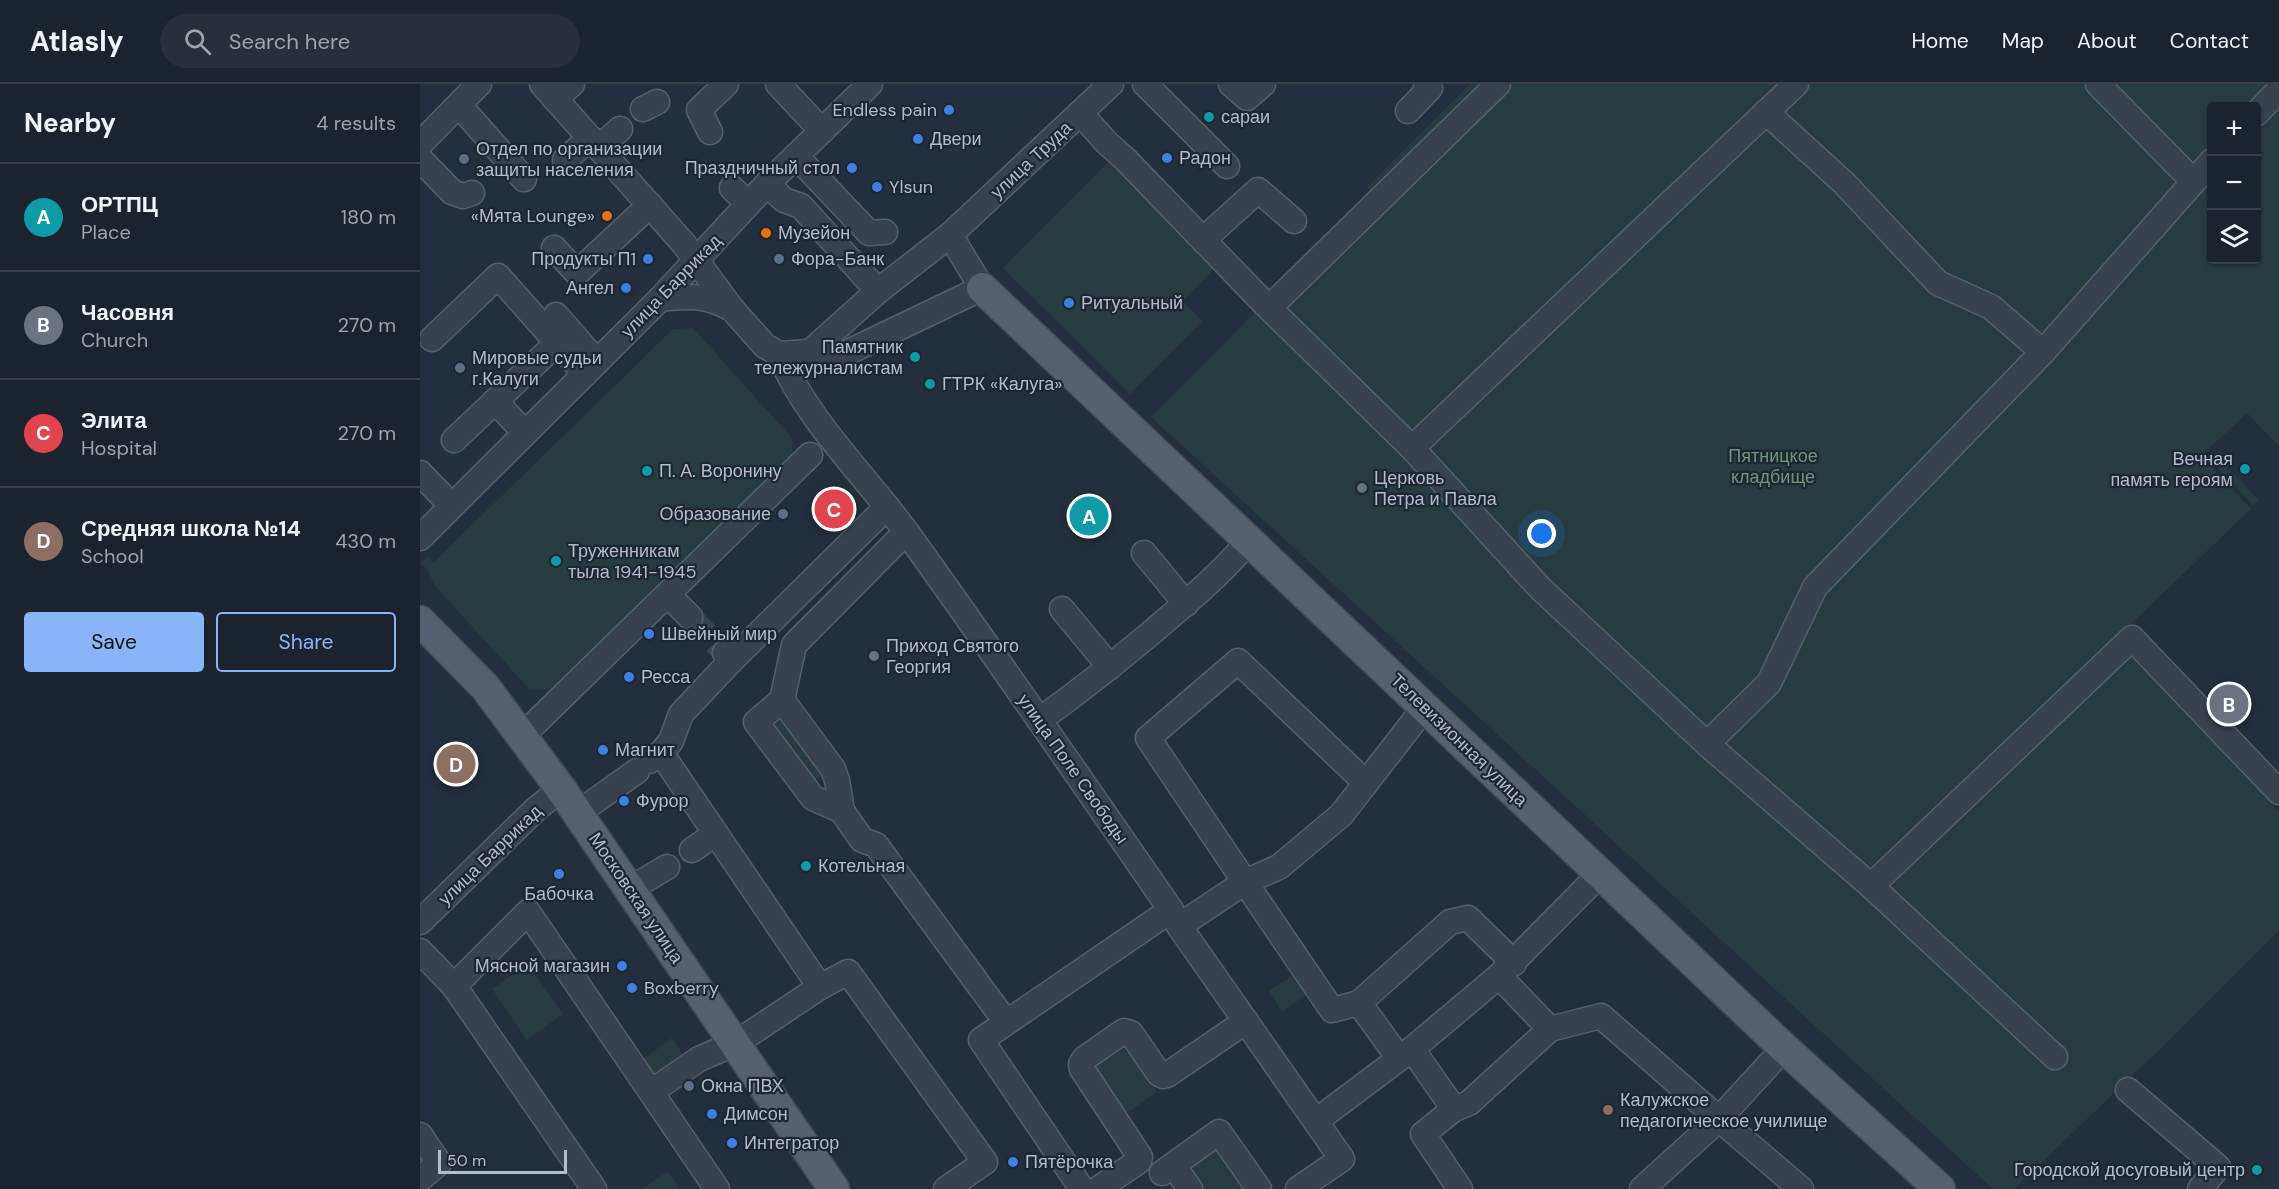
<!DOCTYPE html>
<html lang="en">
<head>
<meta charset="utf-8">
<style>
  body { margin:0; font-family:"DM Sans",sans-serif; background:#282f3a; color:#f1f3f6 }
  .controls { position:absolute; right:18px; top:18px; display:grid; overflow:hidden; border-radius:6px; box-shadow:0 2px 4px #0004 }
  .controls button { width:54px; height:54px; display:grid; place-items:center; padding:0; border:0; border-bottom:2px solid #39404a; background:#1b232e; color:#f1f3f6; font:30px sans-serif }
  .scale { position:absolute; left:18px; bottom:15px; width:129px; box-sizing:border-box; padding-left:6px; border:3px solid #b4bcc9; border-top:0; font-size:16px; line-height:21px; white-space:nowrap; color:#b4bcc9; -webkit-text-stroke:4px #1d2633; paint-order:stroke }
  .you { position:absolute; left:1122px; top:450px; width:21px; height:21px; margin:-15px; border:4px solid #fff; border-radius:50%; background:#1a73e8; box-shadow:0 0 0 9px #1a73e833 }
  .badge { display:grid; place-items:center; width:39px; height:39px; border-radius:50%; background:#8ab4f8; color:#fff; font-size:20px; font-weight:700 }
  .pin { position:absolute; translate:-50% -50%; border:3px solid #fff; box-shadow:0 2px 6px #0006 }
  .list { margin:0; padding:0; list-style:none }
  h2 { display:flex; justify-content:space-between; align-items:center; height:78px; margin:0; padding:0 24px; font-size:26px }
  h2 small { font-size:20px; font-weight:400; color:#a0a4aa }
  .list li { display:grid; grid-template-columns:39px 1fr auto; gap:18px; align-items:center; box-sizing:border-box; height:108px; padding:0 24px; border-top:2px solid #39404a }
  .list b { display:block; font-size:22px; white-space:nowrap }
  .list p { margin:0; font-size:20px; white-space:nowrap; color:#a0a4aa }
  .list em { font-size:20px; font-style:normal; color:#a0a4aa }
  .actions { display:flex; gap:12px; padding:18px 24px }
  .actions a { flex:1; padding:14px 0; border:2px solid #8ab4f8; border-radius:6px; text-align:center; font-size:21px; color:#8ab4f8 }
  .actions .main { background:#8ab4f8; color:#111 }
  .icon { flex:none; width:33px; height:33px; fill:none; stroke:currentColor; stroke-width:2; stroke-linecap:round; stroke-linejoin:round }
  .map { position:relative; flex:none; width:1859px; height:1105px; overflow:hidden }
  header { display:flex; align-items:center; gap:36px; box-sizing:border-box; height:84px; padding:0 30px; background:#1b232e; border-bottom:2px solid #39404a }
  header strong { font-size:28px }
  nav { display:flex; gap:33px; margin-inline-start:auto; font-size:21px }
  .search { width:420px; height:54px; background:#282f3a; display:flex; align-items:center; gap:15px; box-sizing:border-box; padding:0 21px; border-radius:33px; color:#a0a4aa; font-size:22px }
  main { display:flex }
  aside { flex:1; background:#1b232e }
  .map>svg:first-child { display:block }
  .green { fill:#263c3f; fill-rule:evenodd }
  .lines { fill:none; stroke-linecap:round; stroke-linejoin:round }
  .minor-tunnel { stroke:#3a4453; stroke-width:24; stroke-dasharray:24 12; stroke-linecap:butt }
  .minor-casing { stroke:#565f6c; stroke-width:27 }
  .major-casing { stroke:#414a57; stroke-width:33 }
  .minor { stroke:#38414e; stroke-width:24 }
  .major { stroke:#56606e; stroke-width:30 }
  .shop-dot { fill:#3f7fe0; stroke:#1d2633; stroke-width:2 }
  .culture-dot { fill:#0f9aa8; stroke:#1d2633; stroke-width:2 }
  .service-dot { fill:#5c6f8a; stroke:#1d2633; stroke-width:2 }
  .food-dot { fill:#e8710a; stroke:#1d2633; stroke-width:2 }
  .worship-dot { fill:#6b7280; stroke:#1d2633; stroke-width:2 }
  .education-dot { fill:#8d6e63; stroke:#1d2633; stroke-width:2 }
  .labels { text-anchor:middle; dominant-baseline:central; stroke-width:4.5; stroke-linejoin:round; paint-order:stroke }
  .poi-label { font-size:18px; fill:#b4bcc9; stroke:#1d2633; text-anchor:start }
  .street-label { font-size:18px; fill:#b4bcc9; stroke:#1d2633 }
  .park-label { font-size:18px; fill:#6b9a76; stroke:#1d2633 }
</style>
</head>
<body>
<header>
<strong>Atlasly</strong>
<div class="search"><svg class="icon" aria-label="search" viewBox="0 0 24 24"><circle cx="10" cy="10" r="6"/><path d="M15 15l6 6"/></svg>Search here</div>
<nav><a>Home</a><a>Map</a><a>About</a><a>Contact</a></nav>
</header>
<main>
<aside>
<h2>Nearby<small>4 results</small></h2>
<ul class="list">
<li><span class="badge" style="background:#0f9aa8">A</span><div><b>ОРТПЦ</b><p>Place</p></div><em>180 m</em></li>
<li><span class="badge" style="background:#6b7280">B</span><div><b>Часовня</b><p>Church</p></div><em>270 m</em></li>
<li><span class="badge" style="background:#e0444e">C</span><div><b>Элита</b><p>Hospital</p></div><em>270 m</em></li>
<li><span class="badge" style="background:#8d6e63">D</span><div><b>Средняя школа №14</b><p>School</p></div><em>430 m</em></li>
</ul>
<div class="actions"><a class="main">Save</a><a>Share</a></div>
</aside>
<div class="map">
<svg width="1859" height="1105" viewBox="0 0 1859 1105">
  <rect width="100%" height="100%" fill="#242f3e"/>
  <g class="green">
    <path d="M1050 0H1859V362L1827 329 1781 372 1831 425 1695 555 1859 728V846L1734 971 1594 1105H1573L731 333 852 211 954 112 947 103ZM1792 22H1836V176H1792Z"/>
    <polygon points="689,77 796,183 762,217 782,237 710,310 583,184"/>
    <polygon points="273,244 372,354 373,375 130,605 110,606 15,502 7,485 1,479 8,472 14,478 253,245"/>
    <polygon points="1793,368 1839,416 1833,421 1787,373"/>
    <polygon points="361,627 407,688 391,700 345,639"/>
    <polygon points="108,880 143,930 107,956 72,905"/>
    <polygon points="873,891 887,910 862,928 849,907"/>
    <polygon points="252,954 266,975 237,995 223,975"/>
    <polygon points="702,958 737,1008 705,1030 670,981"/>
    <polygon points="799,1060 830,1105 781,1105 766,1083"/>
    <polygon points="248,1087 260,1105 222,1105"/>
  </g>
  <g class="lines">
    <polyline class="minor-tunnel" points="270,533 305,569"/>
    <g class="minor-casing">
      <g id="minor">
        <polyline points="122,0 264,160 312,225 345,262 359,270 390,268 416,274 562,204 530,151"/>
        <polyline points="358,0 402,47"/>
        <polyline points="725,0 807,82"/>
        <polyline points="811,0 827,14 843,0"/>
        <polyline points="1678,0 1773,97"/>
        <polyline points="135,15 152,0"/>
        <polyline points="39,21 104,95"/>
        <polyline points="223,25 237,18"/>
        <polyline points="988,27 1010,4 1006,0"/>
        <polyline points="1346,28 1424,99 1518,199 1571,223 1623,268"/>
        <polyline points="660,29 687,59 705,75 844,219 992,364 1120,504 1287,660 1451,802 1635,973"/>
        <polyline points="1836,30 1859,6"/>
        <polyline points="290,48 279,26 306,0"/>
        <polyline points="0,60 59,0"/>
        <polyline points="179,64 200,45"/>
        <polyline points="376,72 449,149 465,148"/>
        <polyline points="0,75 32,108 43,112 52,109"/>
        <polyline points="145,76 170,54"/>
        <polyline points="347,100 364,116 381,122 458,207"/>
        <polyline points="312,104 328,120"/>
        <polyline points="783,156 838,106 874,137"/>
        <polyline points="134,164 157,189 230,121"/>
        <path d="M240 215C271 212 283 210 312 225"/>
        <polyline points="849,224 1078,0"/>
        <polyline points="136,231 177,278"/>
        <polyline points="12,255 78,192 165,290"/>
        <polyline points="390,268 458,207 530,151 691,0"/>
        <path d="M359 270C388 338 445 391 488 450 577 574 664 700 751 826L759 842 922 1075 878 1105"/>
        <polyline points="75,317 105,349"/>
        <polyline points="34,356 137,259"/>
        <polyline points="992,364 1376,0"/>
        <polyline points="0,389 32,422"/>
        <polyline points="486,448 374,561 362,616 413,685 417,696 422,727 442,756 456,761 586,938"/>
        <polyline points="0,454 240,215 347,100 450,0"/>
        <polyline points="724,469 766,520"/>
        <polyline points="248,511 270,533"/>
        <polyline points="642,525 690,583"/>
        <polyline points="311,577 467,423"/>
        <polyline points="362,616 336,638 393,714 422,727"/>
        <path d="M619 636C658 609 695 579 731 549 765 520 799 492 828 458"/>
        <polyline points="102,652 390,371"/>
        <polyline points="1287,660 1349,599 1395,503 1623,268 1792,77"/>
        <polyline points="241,669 400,903"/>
        <polyline points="229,677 241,669 251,657 261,630 311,577 305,569"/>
        <polyline points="158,729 217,687"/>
        <polyline points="272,766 295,750"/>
        <polyline points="1451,802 1712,554 1859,708"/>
        <polyline points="210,805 247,783"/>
        <polyline points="0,838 116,725 141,705"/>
        <polyline points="759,842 825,798 728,654 818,577 946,699 1005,623"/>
        <polyline points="0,867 34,902 108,828 231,1008 279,975 316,959 400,903 428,888 565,1078 526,1105"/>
        <polyline points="1079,892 1130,945 1181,932 1299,1035 1364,964"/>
        <polyline points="34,902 174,1105"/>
        <polyline points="939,919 912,926 825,798 859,783 921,731 946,699"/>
        <polyline points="992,965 1034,1025 1049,1019 1130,945"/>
        <polyline points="979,974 939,919 1030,838 1048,834 1094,879"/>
        <polyline points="1708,1006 1798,1083 1780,1105"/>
        <polyline points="231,1008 297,1105"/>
        <polyline points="1034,1025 1003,1050 1040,1105"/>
        <polyline points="896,1037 992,965 1079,892 1180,790"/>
        <polyline points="0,1051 19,1079 0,1095"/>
        <polyline points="753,1081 770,1105"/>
        <polyline points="742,1089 799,1048 839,1105"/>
        <polyline points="662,1105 561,956 751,826"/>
        <polyline points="678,1105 719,1077 720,1073 662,985 661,980 665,974 704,947 711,949 739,990 743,992 747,991 826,937"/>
        <polyline points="1222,1105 1299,1035 1381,1105"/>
      </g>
    </g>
    <g class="major-casing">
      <g id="major">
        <polyline points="562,204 1364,964 1520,1105"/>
        <polyline points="0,537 65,603 141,705 414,1105"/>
      </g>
    </g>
    <use href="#minor" class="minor"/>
    <use href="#major" class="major"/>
  </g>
  <g class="shop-dot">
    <circle cx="529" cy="26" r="6"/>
    <circle cx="498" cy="55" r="6"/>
    <circle cx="747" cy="74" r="6"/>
    <circle cx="432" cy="84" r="6"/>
    <circle cx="457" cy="103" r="6"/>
    <circle cx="228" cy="175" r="6"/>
    <circle cx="206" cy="204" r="6"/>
    <circle cx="649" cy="219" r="6"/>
    <circle cx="229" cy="550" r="6"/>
    <circle cx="209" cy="593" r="6"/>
    <circle cx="183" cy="666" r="6"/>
    <circle cx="204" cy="717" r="6"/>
    <circle cx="139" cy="790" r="6"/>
    <circle cx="202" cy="882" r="6"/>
    <circle cx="212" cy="904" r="6"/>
    <circle cx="292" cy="1030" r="6"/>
    <circle cx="312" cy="1059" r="6"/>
    <circle cx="593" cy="1078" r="6"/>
  </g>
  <g class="culture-dot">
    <circle cx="789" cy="33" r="6"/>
    <circle cx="495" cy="273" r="6"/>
    <circle cx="510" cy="300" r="6"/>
    <circle cx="1825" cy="385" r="6"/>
    <circle cx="227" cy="387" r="6"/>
    <circle cx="136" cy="477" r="6"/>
    <circle cx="386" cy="782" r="6"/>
    <circle cx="1837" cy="1086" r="6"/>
  </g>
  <g class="service-dot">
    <circle cx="44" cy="75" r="6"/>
    <circle cx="359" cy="175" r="6"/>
    <circle cx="40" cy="284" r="6"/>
    <circle cx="363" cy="430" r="6"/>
    <circle cx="269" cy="1002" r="6"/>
  </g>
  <g class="food-dot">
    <circle cx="187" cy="132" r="6"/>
    <circle cx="346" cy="149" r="6"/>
  </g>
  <g class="worship-dot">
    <circle cx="942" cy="404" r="6"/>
    <circle cx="454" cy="572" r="6"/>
  </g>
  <circle class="education-dot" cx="1188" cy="1026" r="6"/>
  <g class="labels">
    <g class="poi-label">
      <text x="517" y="26" text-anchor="end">Endless pain</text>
      <text x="801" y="33">сараи</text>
      <text x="510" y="55">Двери</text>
      <text x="56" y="65">Отдел по организации<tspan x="56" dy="21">защиты населения</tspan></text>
      <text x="759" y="74">Радон</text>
      <text x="420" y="84" text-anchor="end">Праздничный стол</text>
      <text x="469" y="103">Ylsun</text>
      <text x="175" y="132" text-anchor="end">«Мята Lounge»</text>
      <text x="358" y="149">Музейон</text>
      <text x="216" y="175" text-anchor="end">Продукты П1</text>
      <text x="371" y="175">Фора-Банк</text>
      <text x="194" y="204" text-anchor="end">Ангел</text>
      <text x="661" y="219">Ритуальный</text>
      <text x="483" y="263" text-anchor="end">Памятник<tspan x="483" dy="21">тележурналистам</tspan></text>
      <text x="52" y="274">Мировые судьи<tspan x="52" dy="21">г.Калуги</tspan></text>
      <text x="522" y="300">ГТРК «Калуга»</text>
      <text x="1813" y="375" text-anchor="end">Вечная<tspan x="1813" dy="21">память героям</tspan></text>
      <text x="239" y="387">П. А. Воронину</text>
      <text x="954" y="394">Церковь<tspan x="954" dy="21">Петра и Павла</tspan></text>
      <text x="351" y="430" text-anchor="end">Образование</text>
      <text x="148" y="467">Труженникам<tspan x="148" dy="21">тыла 1941-1945</tspan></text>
      <text x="241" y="550">Швейный мир</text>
      <text x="466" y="562">Приход Святого<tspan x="466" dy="21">Георгия</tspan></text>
      <text x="221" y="593">Ресса</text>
      <text x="195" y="666">Магнит</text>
      <text x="216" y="717">Фурор</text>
      <text x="398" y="782">Котельная</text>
      <text x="139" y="810" text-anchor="middle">Бабочка</text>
      <text x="190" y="882" text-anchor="end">Мясной магазин</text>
      <text x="224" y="904">Boxberry</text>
      <text x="281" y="1002">Окна ПВХ</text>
      <text x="1200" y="1016">Калужское<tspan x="1200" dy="21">педагогическое училище</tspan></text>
      <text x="304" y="1030">Димсон</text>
      <text x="324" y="1059">Интегратор</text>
      <text x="605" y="1078">Пятёрочка</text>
      <text x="1825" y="1086" text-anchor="end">Городской досуговый центр</text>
    </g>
    <g class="street-label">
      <text transform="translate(611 76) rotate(-43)">улица Труда</text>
      <text transform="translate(251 202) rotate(-46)">улица Баррикад</text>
      <text transform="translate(1039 656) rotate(44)">Телевизионная улица</text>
      <text transform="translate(653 685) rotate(55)">улица Поле Свободы</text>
      <text transform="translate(70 771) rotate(-44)">улица Баррикад</text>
      <text transform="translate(216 814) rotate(56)">Московская улица</text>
    </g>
    <g class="park-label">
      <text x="1353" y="372">Пятницкое<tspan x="1353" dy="21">кладбище</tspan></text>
    </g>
  </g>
</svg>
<div class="controls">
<button>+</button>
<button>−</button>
<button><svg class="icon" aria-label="layers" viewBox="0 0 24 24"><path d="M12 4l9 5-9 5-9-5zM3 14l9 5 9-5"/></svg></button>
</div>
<div class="scale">50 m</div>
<div class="you"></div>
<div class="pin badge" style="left:669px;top:432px;background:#0f9aa8">A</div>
<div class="pin badge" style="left:1809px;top:620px;background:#6b7280">B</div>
<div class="pin badge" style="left:414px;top:425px;background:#e0444e">C</div>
<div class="pin badge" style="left:36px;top:680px;background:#8d6e63">D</div>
</div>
</main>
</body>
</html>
